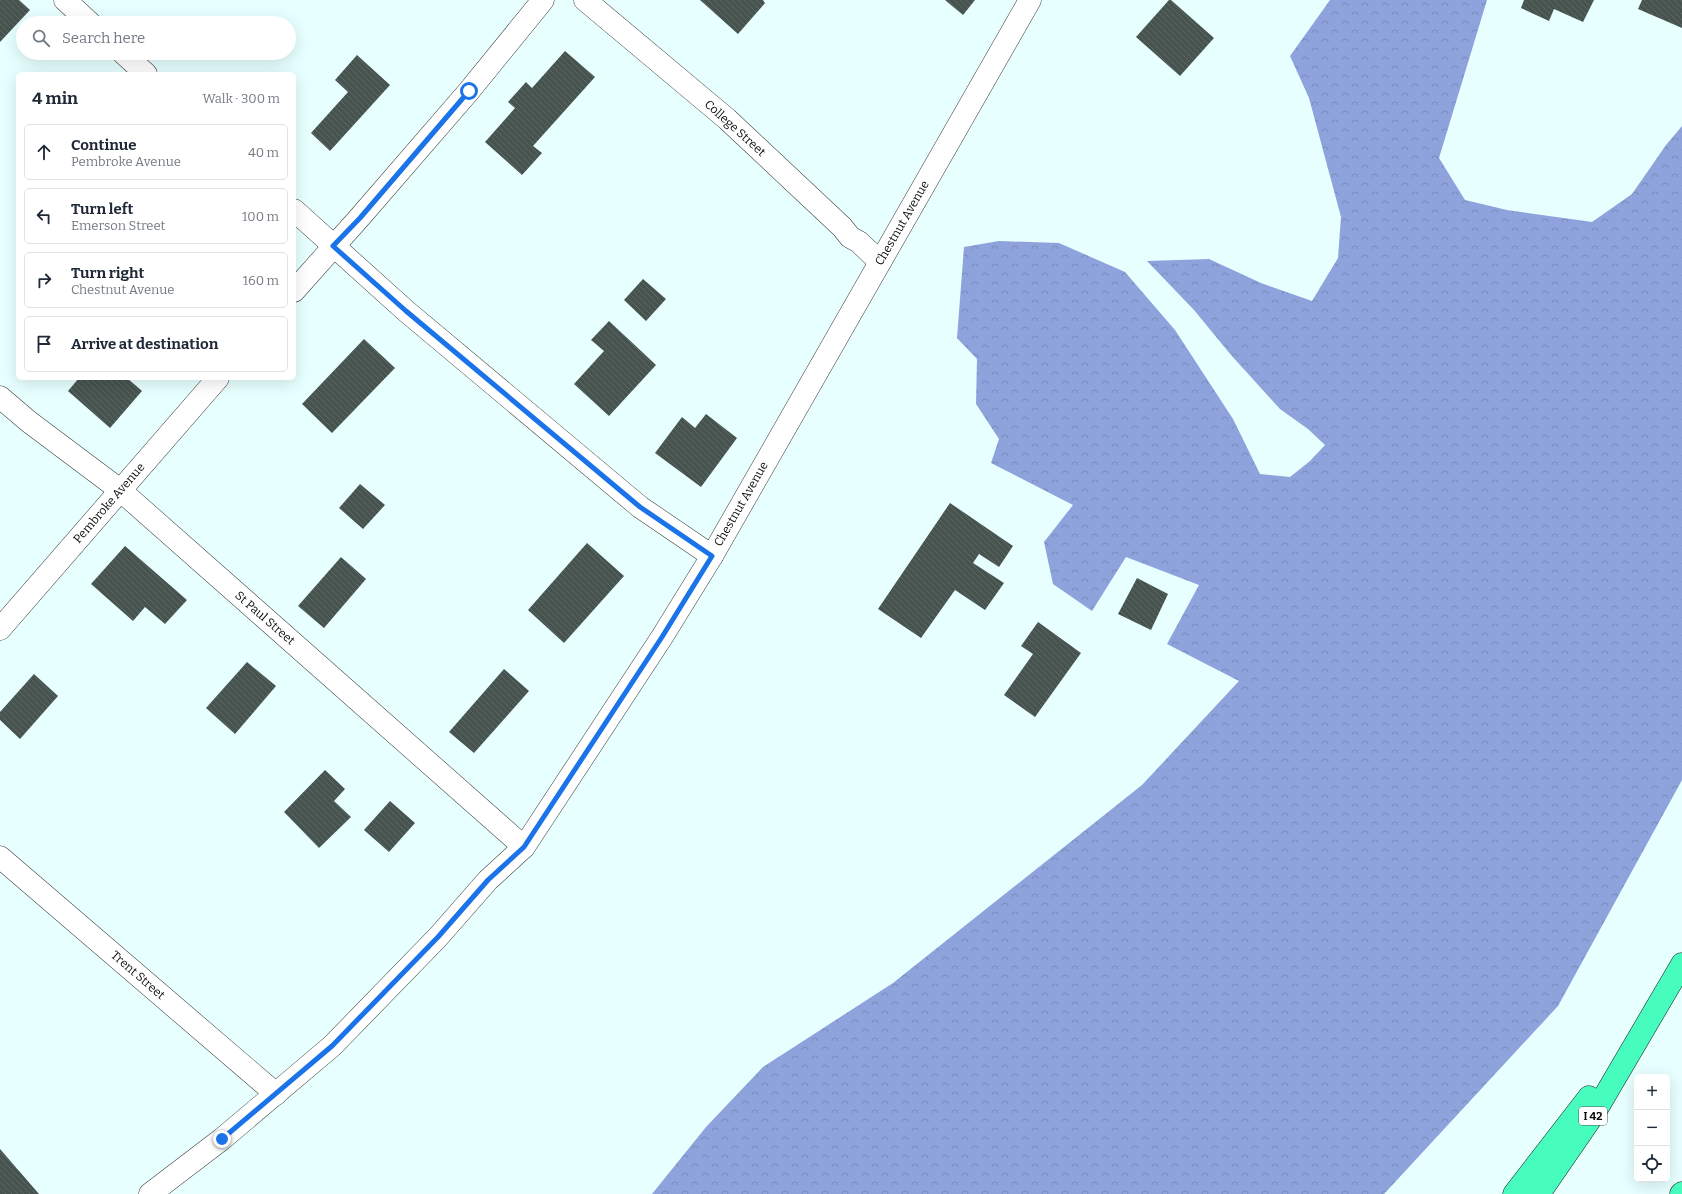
<!DOCTYPE html>
<html lang="en">
<head>
<meta charset="utf-8">
<style>
  body { margin:0; font-family:Bitter,serif; background:#f2f2f3; color:#1f2937 }
  .controls { position:absolute; right:12px; bottom:12px; display:grid; overflow:hidden; border-radius:6px; box-shadow:0 4px 16px #0002 }
  .controls button { width:36px; height:36px; display:grid; place-items:center; padding:0; border:0; border-bottom:1px solid #e0e1e3; background:#fff; color:#1f2937; font:20px sans-serif }
  .stop { position:absolute; width:12px; height:12px; margin:-9px; border:3px solid #1a73e8; border-radius:50%; background:#fff }
  .stop.end { background:#1a73e8; border-color:#fff; box-shadow:0 1px 4px #0008 }
  .list { margin:0; padding:0; list-style:none }
  h2 { display:flex; justify-content:space-between; align-items:center; height:52px; margin:0; padding:0 16px; font-size:17px }
  h2 small { font-size:13px; font-weight:400; color:#747a83 }
  .list li { display:grid; grid-template-columns:26px 1fr auto; gap:12px; align-items:center; box-sizing:border-box; height:56px; margin:0 8px 8px; padding:0 8px; border:1px solid #e0e1e3; border-radius:6px }
  .list b { display:block; font-size:15px; white-space:nowrap }
  .list p { margin:0; font-size:13px; white-space:nowrap; color:#747a83 }
  .list em { font-size:13px; font-style:normal; color:#747a83 }
  .icon { flex:none; width:22px; height:22px; fill:none; stroke:currentColor; stroke-width:2; stroke-linecap:round; stroke-linejoin:round }
  .map { position:relative; flex:none; width:1682px; height:1194px; overflow:hidden }
  .search { position:absolute; background:#fff; box-shadow:0 4px 16px #0002; left:16px; top:16px; width:280px; height:44px; display:flex; align-items:center; gap:10px; box-sizing:border-box; padding:0 14px; border-radius:22px; color:#747a83; font-size:15px }
  .panel { position:absolute; background:#fff; box-shadow:0 4px 16px #0002; left:16px; top:72px; width:280px; height:308px; border-radius:6px }
  .map>svg:first-child { display:block }
  .forest { fill:url(#forest-crowns) }
  .building { fill:url(#building-back-hatch) }
  .lines { fill:none; stroke-linecap:round; stroke-linejoin:round }
  .minor-casing { stroke:#3d3d3d; stroke-width:23 }
  .highway-casing { stroke:#1b1b1b; stroke-width:23 }
  .minor { stroke:#fff; stroke-width:22 }
  .highway { stroke:#47fdbd; stroke-width:22 }
  .route { stroke:#1a73e8; stroke-width:5 }
  .labels { text-anchor:middle; dominant-baseline:central; stroke-width:4; stroke-linejoin:round; paint-order:stroke }
  .shield { fill:#fff; stroke:#545454; stroke-width:1 }
  .shield-label { font-size:11px; font-weight:bold; fill:#0a0a0a }
  .street-label { font-size:12px; fill:#0a0a0a; stroke:#fff }
</style>
</head>
<body>
<div class="map">
<svg width="1682" height="1194" viewBox="0 0 1682 1194">
  <defs>
    <pattern id="forest-crowns" width="20" height="18" patternUnits="userSpaceOnUse"><rect width="20" height="18" fill="#8ea2dc"/><path d="M2 6a3 3 0 1 1 6 0M12 15a3 3 0 1 1 6 0" fill="none" stroke="#798abb"/></pattern>
    <pattern id="building-back-hatch" width="6" height="6" patternUnits="userSpaceOnUse"><rect width="6" height="6" fill="#46534e"/><path d="M-1 5l2 2M0 0l6 6M5-1l2 2" fill="none" stroke="#5c6763"/></pattern>
  </defs>
  <rect width="100%" height="100%" fill="#e7ffff"/>
  <polygon class="forest" points="1330,0 1487,0 1439,158 1465,200 1507,210 1592,222 1632,194 1666,145 1682,126 1682,780 1558,1006 1384,1194 652,1194 706,1127 763,1067 893,983 1142,785 1239,681 1167,644 1199,585 1126,557 1092,611 1053,584 1044,542 1073,505 991,463 999,439 976,404 977,359 957,338 964,247 999,241 1059,243 1125,272 1175,330 1233,419 1260,474 1290,477 1310,461 1325,445 1308,429 1280,409 1231,355 1194,310 1147,261 1209,259 1261,283 1312,301 1338,258 1341,217 1309,98 1290,56"/>
  <g class="building">
    <polygon points="0,0 19,0 30,10 0,42"/>
    <polygon points="700,0 763,0 765,3 738,34"/>
    <polygon points="945,0 975,0 963,15"/>
    <polygon points="1169,0 1171,0 1214,38 1180,76 1136,37"/>
    <polygon points="1524,0 1594,0 1583,22 1554,9 1549,21 1521,8"/>
    <polygon points="1642,0 1682,0 1682,28 1638,9"/>
    <polygon points="565,51 595,77 533,146 542,153 522,175 485,142 515,108 508,102 526,82 532,88"/>
    <polygon points="357,55 390,85 330,151 311,133 348,92 335,80"/>
    <polygon points="643,279 666,299 646,321 624,300"/>
    <polygon points="609,321 656,365 609,416 574,384 604,351 591,340"/>
    <polygon points="364,339 395,368 332,433 302,404"/>
    <polygon points="79,378 127,378 142,391 110,428 68,391"/>
    <polygon points="706,414 737,438 701,487 655,453 682,417 695,428"/>
    <polygon points="360,484 385,505 363,529 339,508"/>
    <polygon points="950,503 1013,546 999,567 979,554 973,563 1004,583 985,610 955,590 921,638 878,609"/>
    <polygon points="587,543 624,576 564,643 528,610"/>
    <polygon points="125,546 187,600 165,624 145,607 133,621 91,584"/>
    <polygon points="341,557 366,579 324,628 298,606"/>
    <polygon points="1137,578 1168,594 1151,630 1118,614"/>
    <polygon points="1038,622 1081,653 1035,717 1004,695 1033,654 1021,646"/>
    <polygon points="247,662 276,686 235,734 206,708"/>
    <polygon points="504,669 529,691 474,753 449,732"/>
    <polygon points="34,674 58,696 20,739 0,720 0,712"/>
    <polygon points="325,770 345,789 334,801 351,817 319,848 284,812"/>
    <polygon points="390,801 415,823 389,852 364,830"/>
    <polygon points="0,1149 39,1194 0,1194"/>
  </g>
  <g class="lines">
    <g class="minor-casing">
      <g id="minor">
        <polyline points="65,0 90,23"/>
        <polyline points="585,0 727,119 842,227 850,237 859,242 880,262"/>
        <polyline points="123,53 146,74"/>
        <polyline points="294,210 406,311 640,507 712,556"/>
        <polyline points="294,291 360,217 469,91 543,0"/>
        <polyline points="0,397 28,421 120,490 524,847"/>
        <polyline points="0,629 218,378"/>
        <polyline points="0,857 276,1094"/>
        <polyline points="150,1194 222,1139 332,1046 438,937 488,880 524,847 662,637 712,556 1030,0"/>
      </g>
    </g>
    <g class="highway-casing">
      <g id="highway">
        <polyline points="1514,1194 1589,1097"/>
        <polyline points="1539,1194 1594,1114 1682,964"/>
        <polyline points="1681,1194 1682,1193"/>
      </g>
    </g>
    <use href="#minor" class="minor"/>
    <use href="#highway" class="highway"/>
  </g>
  <g class="lines">
    <polyline class="route" points="222,1139 332,1046 438,937 488,880 524,847 662,637 712,556 640,507 406,311 333,246 360,218 469,91"/>
  </g>
  <g class="labels">
    <rect class="shield" x="1579" y="1107" width="28" height="18" rx="3"/>
    <g class="shield-label">
      <text x="1593" y="1116">I 42</text>
    </g>
    <g class="street-label">
      <text transform="translate(735 128) rotate(42)">College Street</text>
      <text transform="translate(902 223) rotate(-60)">Chestnut Avenue</text>
      <text transform="translate(109 503) rotate(-49)">Pembroke Avenue</text>
      <text transform="translate(741 504) rotate(-60)">Chestnut Avenue</text>
      <text transform="translate(265 618) rotate(41)">St Paul Street</text>
      <text transform="translate(138 975) rotate(41)">Trent Street</text>
    </g>
  </g>
</svg>
<div class="controls">
<button>+</button>
<button>−</button>
<button><svg class="icon" aria-label="locate" viewBox="0 0 24 24"><circle cx="12" cy="12" r="6"/><path d="M12 2v4M12 18v4M2 12h4M18 12h4"/></svg></button>
</div>
<div class="stop" style="left:469px;top:91px"></div>
<div class="stop end" style="left:222px;top:1139px"></div>
<div class="search"><svg class="icon" aria-label="search" viewBox="0 0 24 24"><circle cx="10" cy="10" r="6"/><path d="M15 15l6 6"/></svg>Search here</div>
<section class="panel">
<h2>4 min<small>Walk · 300 m</small></h2>
<ul class="list">
<li><svg class="icon" aria-label="ahead" viewBox="0 0 24 24"><path d="M12 20V5M6 11l6-6 6 6"/></svg><div><b>Continue</b><p>Pembroke Avenue</p></div><em>40 m</em></li>
<li><svg class="icon" aria-label="left" viewBox="0 0 24 24"><path d="M17 20v-9H6M10 6l-5 5 5 5"/></svg><div><b>Turn left</b><p>Emerson Street</p></div><em>100 m</em></li>
<li><svg class="icon" aria-label="right" viewBox="0 0 24 24"><path d="M7 20v-9h11M14 6l5 5-5 5"/></svg><div><b>Turn right</b><p>Chestnut Avenue</p></div><em>160 m</em></li>
<li><svg class="icon" aria-label="arrive" viewBox="0 0 24 24"><path d="M6 21V4h12l-3 4 3 4H6"/></svg><div><b>Arrive at destination</b></div></li>
</ul>
</section>
</div>
</body>
</html>
